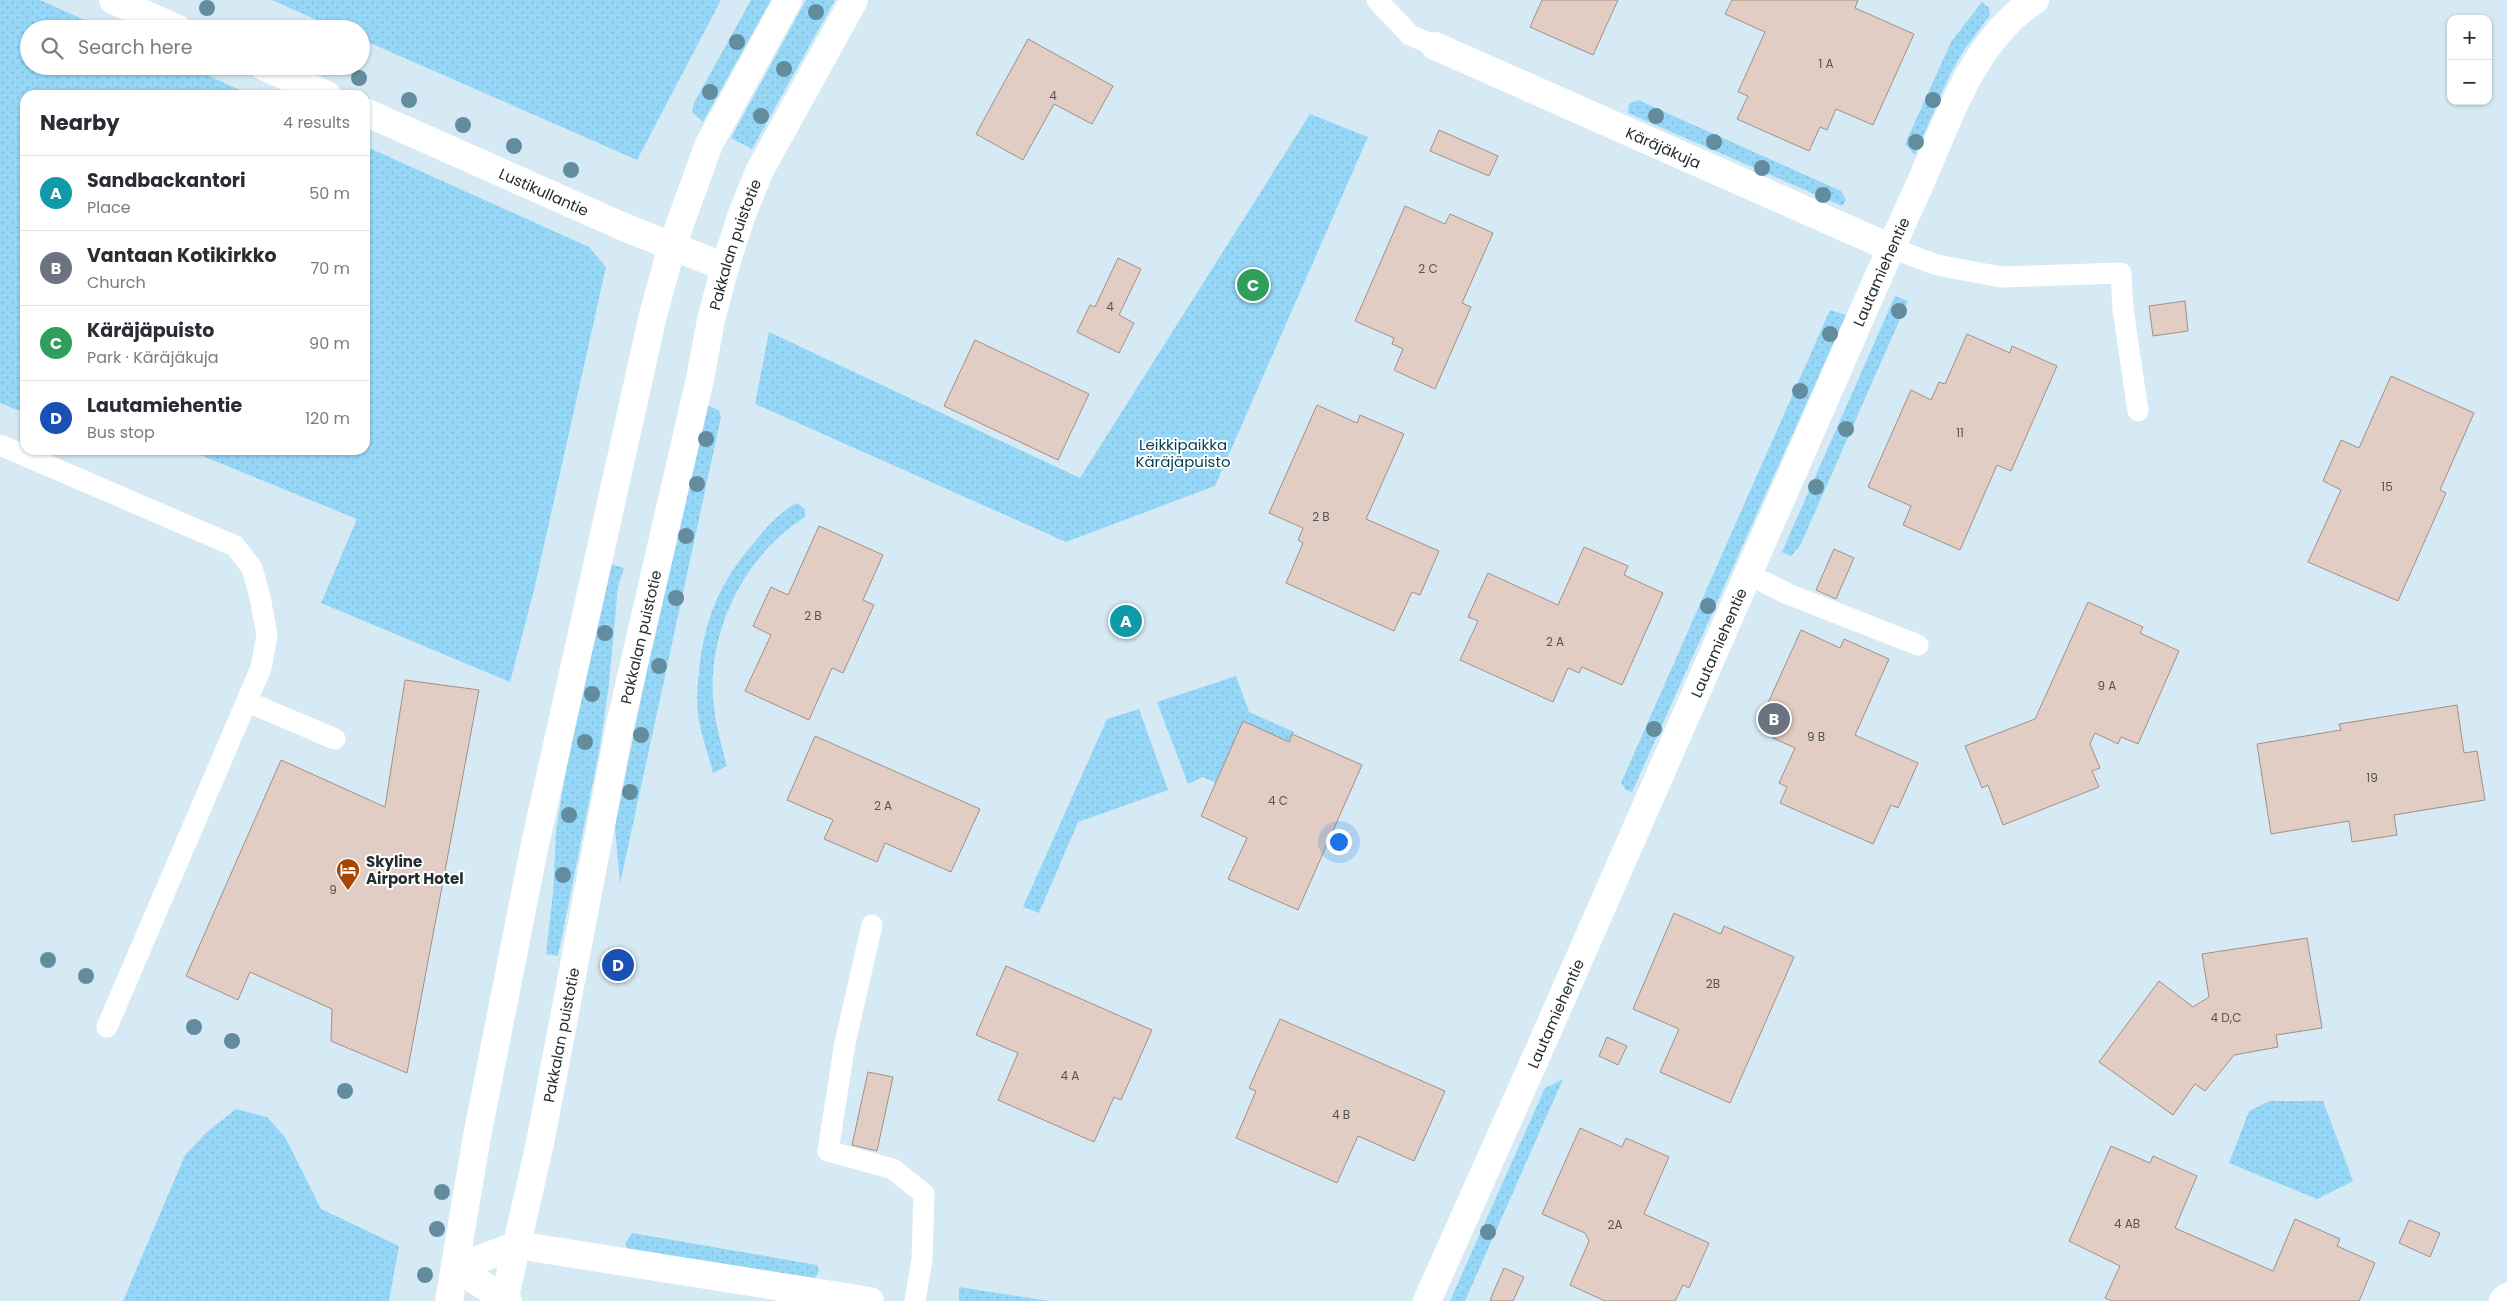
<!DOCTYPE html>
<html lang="en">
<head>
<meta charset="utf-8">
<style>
  body { margin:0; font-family:Poppins,sans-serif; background:#f2f2f3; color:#2b2b33 }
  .controls { position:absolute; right:15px; top:15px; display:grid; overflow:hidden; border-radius:10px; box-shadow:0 1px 4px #0004 }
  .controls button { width:45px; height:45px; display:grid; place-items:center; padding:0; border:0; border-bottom:1px solid #e1e1e2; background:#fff; color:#2b2b33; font:25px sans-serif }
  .you { position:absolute; left:1338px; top:841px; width:18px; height:18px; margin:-12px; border:4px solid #fff; border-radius:50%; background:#1a73e8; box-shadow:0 0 0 8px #1a73e833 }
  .badge { display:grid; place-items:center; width:32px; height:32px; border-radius:50%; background:#7c3aed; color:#fff; font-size:16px; font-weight:700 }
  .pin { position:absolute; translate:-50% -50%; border:2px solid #fff; box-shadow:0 1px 5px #0006 }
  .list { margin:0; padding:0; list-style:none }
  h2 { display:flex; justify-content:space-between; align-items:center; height:65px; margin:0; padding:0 20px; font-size:21px }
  h2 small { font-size:16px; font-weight:400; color:#7c7c81 }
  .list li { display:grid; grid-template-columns:32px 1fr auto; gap:15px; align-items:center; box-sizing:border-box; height:75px; padding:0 20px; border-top:1px solid #e1e1e2 }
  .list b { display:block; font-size:19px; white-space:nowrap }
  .list p { margin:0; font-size:16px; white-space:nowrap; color:#7c7c81 }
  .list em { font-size:16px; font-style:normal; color:#7c7c81 }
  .icon { flex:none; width:28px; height:28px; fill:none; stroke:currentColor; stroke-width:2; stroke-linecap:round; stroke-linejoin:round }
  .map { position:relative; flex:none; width:2507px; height:1301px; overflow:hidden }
  .search { position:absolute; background:#fff; box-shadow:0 1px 4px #0004; left:20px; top:20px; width:350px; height:55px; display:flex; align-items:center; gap:12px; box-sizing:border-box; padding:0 18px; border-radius:28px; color:#7c7c81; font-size:19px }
  .panel { position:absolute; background:#fff; box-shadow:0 1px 4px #0004; left:20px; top:90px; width:350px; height:365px; border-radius:15px }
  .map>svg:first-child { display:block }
  .grass { fill:url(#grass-dots) }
  .building { fill:#e2cdc4; stroke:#a38f87 }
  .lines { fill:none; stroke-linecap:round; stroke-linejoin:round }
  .lane { stroke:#fff; stroke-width:21 }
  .street { stroke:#fff; stroke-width:28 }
  .secondary { stroke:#fff; stroke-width:28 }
  .tree { fill:#638d9e }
  .labels { text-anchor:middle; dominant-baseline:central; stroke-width:4; stroke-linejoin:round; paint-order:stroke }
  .number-label { font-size:12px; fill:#545556 }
  .street-label { font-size:15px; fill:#252d31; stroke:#fff }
  .park-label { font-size:15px; fill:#054157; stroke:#fff }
  .poi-label { font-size:15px; font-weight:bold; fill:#252d31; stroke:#fff; text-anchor:start }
</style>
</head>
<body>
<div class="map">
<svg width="2507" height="1301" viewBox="0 0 2507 1301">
  <defs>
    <pattern id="grass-dots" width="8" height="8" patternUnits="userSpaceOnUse" patternTransform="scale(1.25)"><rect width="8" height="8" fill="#96d7f7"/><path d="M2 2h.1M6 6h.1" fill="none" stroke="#81b9d4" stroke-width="1.8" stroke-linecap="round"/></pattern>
  </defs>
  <rect width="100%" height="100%" fill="#d5eaf4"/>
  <g class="grass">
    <polygon points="0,0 40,0 104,29 29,29 29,66 187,66 251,95 25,95 25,413 0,403"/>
    <polygon points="272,0 721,0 637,160 361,39 361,29 337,29"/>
    <polygon points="751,0 771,0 703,122 692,112 694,103"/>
    <polygon points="806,0 835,0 752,149 731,138"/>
    <polygon points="1982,2 1989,8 1990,15 1964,50 1949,76 1915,155 1905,144 1951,42"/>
    <polygon points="1638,100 1841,191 1846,200 1842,206 1628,113 1629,104"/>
    <polygon points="1310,114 1368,137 1215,486 1066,542 755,404 769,332 1080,478"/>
    <polygon points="365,146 589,247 606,267 534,590 510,682 321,603 357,519 188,450 365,450"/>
    <polygon points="1895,296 1908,301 1800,546 1791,556 1782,552"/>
    <polygon points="1830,310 1846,315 1632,792 1626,790 1621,783"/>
    <polygon points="706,405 719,410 721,417 620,884 615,827 656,625"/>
    <path d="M797 503 805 509V517C746 554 708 628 713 699 715 722 721 744 727 766L713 773C709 757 703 741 700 725 696 708 697 689 699 672 704 621 719 583 753 544 766 528 779 512 797 503Z"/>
    <polygon points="611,564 624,568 618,586 609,684 600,747 558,956 546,954 553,893 556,832 562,793 579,706"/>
    <polygon points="1236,676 1249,712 1294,732 1289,742 1243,722 1216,783 1203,777 1188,784 1157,702"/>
    <polygon points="1139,709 1168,790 1078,822 1039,913 1023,907 1107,719"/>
    <polygon points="1563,1079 1465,1301 1450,1301 1545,1088"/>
    <polygon points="2270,1101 2323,1101 2353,1181 2317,1199 2229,1163 2249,1111"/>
    <polygon points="236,1109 267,1117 285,1137 321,1209 399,1246 389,1301 123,1301 185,1155 206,1133"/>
    <polygon points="632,1233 817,1265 819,1271 814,1280 629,1250 625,1244"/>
    <polygon points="959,1287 1049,1301 959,1301"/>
  </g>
  <g class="building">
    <polygon points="1542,0 1618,0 1593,55 1530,27"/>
    <polygon points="1732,0 1858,0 1855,8 1914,34 1873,125 1836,109 1827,130 1820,127 1809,151 1737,119 1748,96 1738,92 1765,32 1725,14"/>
    <polygon points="1028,39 1113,86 1092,124 1054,104 1023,160 976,134"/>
    <polygon points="1439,130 1498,156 1489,176 1430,151"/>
    <polygon points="1405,206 1445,224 1450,214 1493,233 1462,303 1471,307 1435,389 1394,370 1403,349 1392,344 1394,338 1355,321"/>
    <polygon points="1118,258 1141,269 1119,315 1134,323 1119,353 1077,332 1090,305 1095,307"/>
    <polygon points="2185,301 2188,331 2153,336 2149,306"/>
    <polygon points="1967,334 2010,353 2012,346 2057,366 2011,471 1997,465 1960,550 1903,525 1911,506 1868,487 1911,390 1931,400 1939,382 1945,384"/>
    <polygon points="975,340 1089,394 1058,460 944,406"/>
    <polygon points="2391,376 2474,413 2440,490 2446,493 2398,601 2308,562 2341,490 2323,481 2341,440 2359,448"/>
    <polygon points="1317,405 1357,423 1360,415 1404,434 1366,519 1439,551 1420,595 1412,592 1394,631 1286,583 1303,543 1298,540 1303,528 1269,513"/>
    <polygon points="819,526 883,555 863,600 874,605 843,673 832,668 809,720 745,691 771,635 753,626 771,587 788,595"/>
    <polygon points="1584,547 1628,566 1624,575 1663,593 1622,685 1582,667 1579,673 1568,668 1553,702 1460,660 1478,621 1468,617 1488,573 1558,605"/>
    <polygon points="1834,549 1854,558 1836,599 1816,590"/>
    <polygon points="2088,602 2143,627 2140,633 2179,651 2138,744 2121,737 2118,744 2095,733 2090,744 2100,768 2092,771 2099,787 2003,825 1988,785 1982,788 1965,746 2035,719"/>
    <polygon points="1801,630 1840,648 1844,639 1889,659 1855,735 1918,763 1898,808 1891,805 1873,844 1780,803 1787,787 1779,783 1795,748 1773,738 1776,731 1759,723"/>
    <polygon points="405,680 479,690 407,1073 331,1041 332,1009 250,972 238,1000 186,976 281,760 385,807"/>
    <polygon points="2457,705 2464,753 2477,751 2485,800 2394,815 2397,835 2352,842 2349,821 2271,834 2257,744 2341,730 2339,724"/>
    <polygon points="1243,721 1289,742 1292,734 1362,765 1298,910 1228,879 1247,838 1201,816"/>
    <polygon points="815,736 980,809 951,872 885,843 877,862 824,839 833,820 787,800"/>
    <polygon points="1674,913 1721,934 1724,926 1794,957 1730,1103 1660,1072 1679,1029 1633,1009"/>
    <polygon points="2307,938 2322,1028 2276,1035 2278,1047 2234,1055 2205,1091 2195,1084 2173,1115 2099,1062 2159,981 2193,1007 2209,997 2202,954"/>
    <polygon points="1006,966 1152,1030 1121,1100 1114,1097 1094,1142 998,1100 1018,1053 976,1035"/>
    <polygon points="1280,1019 1445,1091 1414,1161 1358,1136 1337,1183 1236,1138 1256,1091 1249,1088"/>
    <polygon points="1607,1037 1627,1046 1618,1065 1599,1056"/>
    <polygon points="868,1072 893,1077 877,1151 852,1145"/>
    <polygon points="1580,1128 1622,1147 1626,1138 1669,1157 1644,1214 1709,1243 1689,1288 1683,1285 1675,1301 1605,1301 1570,1285 1589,1241 1585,1233 1542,1214"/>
    <polygon points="2111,1146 2150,1163 2153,1156 2197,1176 2175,1228 2273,1271 2295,1219 2340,1239 2337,1246 2375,1263 2359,1301 2111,1301 2105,1298 2120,1266 2069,1241"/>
    <polygon points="2409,1220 2440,1233 2430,1257 2399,1243"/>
    <polygon points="1504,1268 1524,1277 1513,1301 1493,1301 1490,1300"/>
  </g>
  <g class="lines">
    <g class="lane">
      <polyline points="1377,0 1410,35 1435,46"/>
      <polyline points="1891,248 1937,265 2001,277 2121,273 2123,309 2138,411"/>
      <polyline points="0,445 235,546 252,568 260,597 267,635 261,668 107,1027"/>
      <polyline points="1748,574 1788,594 1918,645"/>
      <polyline points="248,702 335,739"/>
      <polyline points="872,925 845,1043 828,1151 893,1169 924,1194 922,1260 915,1301"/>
    </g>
    <g class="street">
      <polyline points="113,0 178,29"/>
      <path id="s1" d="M1435 46 1891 248"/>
      <polyline points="263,66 327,95"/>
      <path id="s2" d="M365 112 626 228 725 267"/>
      <polyline points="456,1268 517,1245 870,1301"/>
      <polyline points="456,1268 508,1301"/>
      <path id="s3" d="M1427 1301C1556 1015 1681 727 1807 440 1843 358 1878 276 1915 195 1946 128 1970 42 2035 0"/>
      <polyline points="2503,1301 2507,1297"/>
    </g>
    <g class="secondary">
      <polyline points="449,1301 477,1136 535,844 653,315 672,246 709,144 788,0"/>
      <path id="s4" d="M504 1301 540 1143 620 725 700 379 711 320 725 267 741 217 759 172 854 0"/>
    </g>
  </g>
  <g class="tree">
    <circle cx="207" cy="8" r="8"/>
    <circle cx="816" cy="12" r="8"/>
    <circle cx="737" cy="42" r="8"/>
    <circle cx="784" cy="69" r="8"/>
    <circle cx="359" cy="78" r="8"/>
    <circle cx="710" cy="92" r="8"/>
    <circle cx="409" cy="100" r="8"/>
    <circle cx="1933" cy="100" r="8"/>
    <circle cx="761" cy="116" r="8"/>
    <circle cx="1656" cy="116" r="8"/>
    <circle cx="463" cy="125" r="8"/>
    <circle cx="1714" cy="142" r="8"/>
    <circle cx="1916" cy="142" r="8"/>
    <circle cx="514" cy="146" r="8"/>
    <circle cx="1762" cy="168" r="8"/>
    <circle cx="571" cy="170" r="8"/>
    <circle cx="1823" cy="195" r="8"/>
    <circle cx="1899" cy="311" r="8"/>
    <circle cx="1830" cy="334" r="8"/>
    <circle cx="1800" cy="391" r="8"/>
    <circle cx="1846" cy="429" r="8"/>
    <circle cx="706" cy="439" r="8"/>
    <circle cx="697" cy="484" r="8"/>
    <circle cx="1816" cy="487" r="8"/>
    <circle cx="686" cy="536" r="8"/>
    <circle cx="676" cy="598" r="8"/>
    <circle cx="1708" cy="606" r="8"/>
    <circle cx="605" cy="633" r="8"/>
    <circle cx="659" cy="666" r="8"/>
    <circle cx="592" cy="694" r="8"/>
    <circle cx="1654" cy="729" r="8"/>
    <circle cx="641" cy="735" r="8"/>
    <circle cx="585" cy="742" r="8"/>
    <circle cx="630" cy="792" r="8"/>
    <circle cx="569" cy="815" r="8"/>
    <circle cx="563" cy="875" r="8"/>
    <circle cx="48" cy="960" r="8"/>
    <circle cx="86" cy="976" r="8"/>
    <circle cx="194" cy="1027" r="8"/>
    <circle cx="232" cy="1041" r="8"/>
    <circle cx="345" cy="1091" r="8"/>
    <circle cx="442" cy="1192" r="8"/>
    <circle cx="437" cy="1229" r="8"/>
    <circle cx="1488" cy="1232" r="8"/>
    <circle cx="425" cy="1275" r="8"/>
  </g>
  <defs>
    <g id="hotel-pin" transform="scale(1.25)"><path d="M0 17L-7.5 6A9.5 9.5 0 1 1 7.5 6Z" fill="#a74503" stroke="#fff"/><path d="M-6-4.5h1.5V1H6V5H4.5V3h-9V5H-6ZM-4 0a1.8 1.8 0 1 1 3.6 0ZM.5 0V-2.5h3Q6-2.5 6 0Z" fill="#fff"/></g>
  </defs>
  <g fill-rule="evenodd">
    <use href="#hotel-pin" x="348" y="870"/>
  </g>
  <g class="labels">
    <g class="number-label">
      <text x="1826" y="63">1 A</text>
      <text x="1053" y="95">4</text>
      <text x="1428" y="268">2 C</text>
      <text x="1110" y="306">4</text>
      <text x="1960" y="432">11</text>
      <text x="2387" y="486">15</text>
      <text x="1321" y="516">2 B</text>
      <text x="813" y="615">2 B</text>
      <text x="1555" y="641">2 A</text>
      <text x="2107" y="685">9 A</text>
      <text x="1816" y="736">9 B</text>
      <text x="2372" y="777">19</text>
      <text x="1278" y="800">4 C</text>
      <text x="883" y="805">2 A</text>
      <text x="333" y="889">9</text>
      <text x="1713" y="983">2B</text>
      <text x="2226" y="1017">4 D,C</text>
      <text x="1070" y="1075">4 A</text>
      <text x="1341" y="1114">4 B</text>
      <text x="2127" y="1223">4 AB</text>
      <text x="1615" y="1224">2A</text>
    </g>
    <g class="street-label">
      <text stroke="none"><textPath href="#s1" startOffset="250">Käräjäkuja</textPath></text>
      <text stroke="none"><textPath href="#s2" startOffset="196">Lustikullantie</textPath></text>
      <text stroke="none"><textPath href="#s4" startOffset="1082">Pakkalan puistotie</textPath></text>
      <text stroke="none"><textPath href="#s3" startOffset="1125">Lautamiehentie</textPath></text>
      <text stroke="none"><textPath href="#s4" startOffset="678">Pakkalan puistotie</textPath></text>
      <text stroke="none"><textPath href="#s3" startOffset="720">Lautamiehentie</textPath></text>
      <text stroke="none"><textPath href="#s3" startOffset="315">Lautamiehentie</textPath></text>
      <text stroke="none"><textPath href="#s4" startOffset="272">Pakkalan puistotie</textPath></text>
    </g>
    <g class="park-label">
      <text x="1183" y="444">Leikkipaikka<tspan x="1183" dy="17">Käräjäpuisto</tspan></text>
    </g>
    <g class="poi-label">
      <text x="366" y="861">Skyline<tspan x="366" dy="17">Airport Hotel</tspan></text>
    </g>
  </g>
</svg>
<div class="controls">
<button>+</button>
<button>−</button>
</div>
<div class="you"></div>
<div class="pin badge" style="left:1126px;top:621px;background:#0f9aa8">A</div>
<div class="pin badge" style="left:1774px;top:719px;background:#6b7280">B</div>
<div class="pin badge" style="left:1253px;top:285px;background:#2e9e5b">C</div>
<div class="pin badge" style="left:618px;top:965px;background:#1a4fb4">D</div>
<div class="search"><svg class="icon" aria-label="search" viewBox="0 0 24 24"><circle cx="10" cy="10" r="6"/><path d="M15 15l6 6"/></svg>Search here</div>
<section class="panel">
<h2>Nearby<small>4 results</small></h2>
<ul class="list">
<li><span class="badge" style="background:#0f9aa8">A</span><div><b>Sandbackantori</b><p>Place</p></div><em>50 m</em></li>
<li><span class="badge" style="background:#6b7280">B</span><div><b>Vantaan Kotikirkko</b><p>Church</p></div><em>70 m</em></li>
<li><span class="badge" style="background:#2e9e5b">C</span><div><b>Käräjäpuisto</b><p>Park · Käräjäkuja</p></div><em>90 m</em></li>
<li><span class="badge" style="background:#1a4fb4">D</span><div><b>Lautamiehentie</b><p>Bus stop</p></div><em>120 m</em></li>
</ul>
</section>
</div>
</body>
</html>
